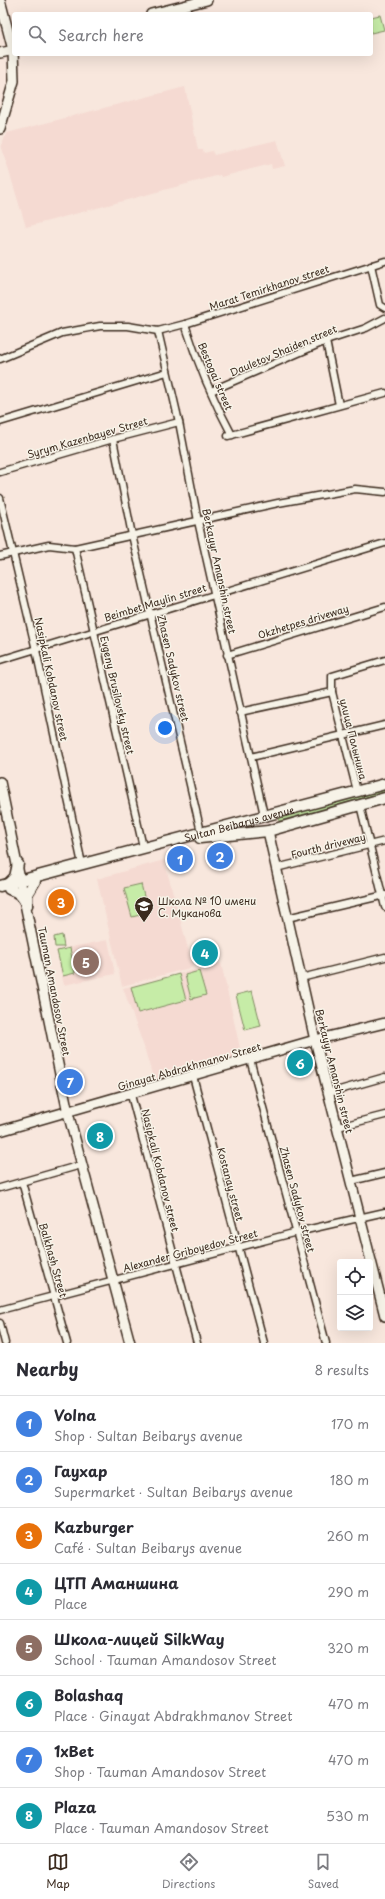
<!DOCTYPE html>
<html lang="en">
<head>
<meta charset="utf-8">
<style>
  body { margin:0; font-family:"Playpen Sans",sans-serif; background:#f7f7f7; color:#2b2b33 }
  .controls { position:absolute; right:12px; bottom:12px; display:grid; overflow:hidden; border-radius:4px; box-shadow:0 4px 16px #0002 }
  .controls button { width:36px; height:36px; display:grid; place-items:center; padding:0; border:0; border-bottom:1px solid #e1e1e2; background:#fff; color:#2b2b33; font:20px sans-serif }
  .you { position:absolute; left:165px; top:728px; width:14px; height:14px; margin:-10px; border:3px solid #fff; border-radius:50%; background:#1a73e8; box-shadow:0 0 0 6px #1a73e833 }
  .badge { display:grid; place-items:center; width:26px; height:26px; border-radius:50%; background:#3b2a1e; color:#fff; font-size:13px; font-weight:700 }
  .pin { position:absolute; translate:-50% -50%; border:2px solid #fff; box-shadow:0 1px 4px #0006 }
  .list { margin:0; padding:0; list-style:none }
  h2 { display:flex; justify-content:space-between; align-items:center; height:52px; margin:0; padding:0 16px; font-size:17px }
  h2 small { font-size:13px; font-weight:400; color:#7c7c81 }
  .list li { display:grid; grid-template-columns:26px 1fr auto; gap:12px; align-items:center; box-sizing:border-box; height:56px; padding:0 16px; border-top:1px solid #e1e1e2 }
  .list b { display:block; font-size:15px; white-space:nowrap }
  .list p { margin:0; font-size:13px; white-space:nowrap; color:#7c7c81 }
  .list em { font-size:13px; font-style:normal; color:#7c7c81 }
  .icon { flex:none; width:22px; height:22px; fill:none; stroke:currentColor; stroke-width:2; stroke-linecap:round; stroke-linejoin:round }
  .map { position:relative; flex:none; width:385px; height:1343px; overflow:hidden }
  .search { position:absolute; background:#fff; box-shadow:0 4px 16px #0002; left:12px; right:12px; top:12px; height:44px; display:flex; align-items:center; gap:10px; box-sizing:border-box; padding:0 14px; border-radius:4px; color:#7c7c81; font-size:15px }
  .sheet { height:500px; background:#fff }
  nav { display:flex; justify-content:space-around; align-items:center; box-sizing:border-box; height:56px; border-top:1px solid #e1e1e2; background:#fff; font-size:11px; color:#7c7c81 }
  nav a { display:grid; justify-items:center; gap:2px }
  nav .on { color:#3b2a1e }
  .map>svg:first-child { display:block }
  .built { fill:#f5dad2 }
  .green { fill:#c6eca7; stroke:#808b62 }
  .lines { fill:none; stroke-linecap:round; stroke-linejoin:round }
  .street-casing { stroke:#3b2a1e; stroke-width:9 }
  .secondary-casing { stroke:#3b2a1e; stroke-width:12 }
  .primary-casing { stroke:#3b2a1e; stroke-width:13 }
  .street { stroke:#f7f3e8; stroke-width:6 }
  .secondary { stroke:#f7f3e8; stroke-width:9 }
  .primary { stroke:#f7f3e8; stroke-width:10 }
  .labels { text-anchor:middle; dominant-baseline:central; stroke-width:3; stroke-linejoin:round; paint-order:stroke }
  .street-label { font-size:10px; fill:#3b2a1e; stroke:#f7f3e8 }
  .poi-label { font-size:10px; fill:#3b2a1e; stroke:#f7f3e8; text-anchor:start }
</style>
</head>
<body>
<div class="map">
<svg width="385" height="1343" viewBox="0 0 385 1343">
  <rect width="100%" height="100%" fill="#f8e7dd"/>
  <filter id="ink" filterUnits="userSpaceOnUse"><feTurbulence type="fractalNoise" baseFrequency=".025" numOctaves="2"/><feDisplacementMap in="SourceGraphic" scale="8" xChannelSelector="R" yChannelSelector="G"/><feConvolveMatrix kernelMatrix="1 2 1 2 8 2 1 2 1" color-interpolation-filters="sRGB"/></filter>
  <g filter="url(#ink)">
    <g class="built">
      <polygon points="185,87 198,150 203,150 204,153 212,151 214,155 277,140 285,166 272,169 271,164 221,177 220,175 26,227 1,145 7,133"/>
      <polygon points="164,860 193,967 122,986 97,879"/>
      <polygon points="108,940 115,974 64,985 56,950"/>
      <polygon points="221,963 242,1057 154,1081 144,1047 123,988"/>
    </g>
    <g class="green">
      <polygon points="380,15 384,30 371,33 371,17"/>
      <polygon points="385,787 385,792 279,821 277,816"/>
      <polygon points="141,884 148,913 132,917 124,888"/>
      <polygon points="62,935 64,947 55,947 54,937"/>
      <polygon points="70,948 75,973 63,976 57,951"/>
      <polygon points="199,971 206,995 191,999 185,975"/>
      <polygon points="179,974 186,1000 138,1013 131,987"/>
      <polygon points="252,991 261,1026 245,1030 236,995"/>
    </g>
    <g class="lines">
      <g class="street-casing">
        <g id="street">
          <polyline points="371,265 380,305 385,308"/>
          <path d="M185 324C197 362 213 400 232 435"/>
          <polyline points="158,331 179,422 198,521 264,815"/>
          <polyline points="326,341 339,405"/>
          <polyline points="0,359 62,333 100,326 128,326 158,331 185,324 385,261"/>
          <polyline points="211,391 326,341 366,328 385,318"/>
          <polyline points="0,422 167,372"/>
          <polyline points="228,436 385,393"/>
          <polyline points="113,439 132,535 201,832"/>
          <polyline points="0,472 113,439 179,422"/>
          <polyline points="0,498 36,650 82,864"/>
          <polyline points="75,548 143,847"/>
          <polyline points="0,556 49,545 75,548 278,503 355,489 385,492"/>
          <polyline points="227,655 385,607"/>
          <polyline points="0,660 385,543"/>
          <polyline points="332,692 357,791"/>
          <polyline points="240,712 332,692 332,676 385,660"/>
          <polyline points="251,757 385,725"/>
          <polyline points="360,805 385,907"/>
          <polyline points="276,868 385,841"/>
          <polyline points="287,918 385,895"/>
          <polyline points="301,978 385,957"/>
          <polyline points="250,1059 326,1343"/>
          <polyline points="193,1076 264,1343"/>
          <polyline points="329,1093 385,1077"/>
          <polyline points="131,1095 197,1343"/>
          <polyline points="338,1127 385,1115"/>
          <polyline points="351,1181 385,1173"/>
          <polyline points="22,1182 67,1343"/>
          <polyline points="0,1188 81,1165"/>
          <polyline points="0,1310 297,1232 385,1212"/>
          <polyline points="0,1323 5,1343"/>
        </g>
      </g>
      <g class="secondary-casing">
        <g id="secondary">
          <polyline points="151,14 207,0"/>
          <polyline points="0,53 14,50"/>
          <polyline points="0,129 14,81 13,50 0,0"/>
          <polyline points="0,782 68,1113 130,1343"/>
          <polyline points="268,831 315,1040 385,1316"/>
          <polyline points="0,1131 315,1040 385,1023"/>
        </g>
      </g>
      <g class="primary-casing">
        <g id="primary">
          <polyline points="200,838 268,831 385,798"/>
          <polyline points="8,884 15,877 18,864"/>
          <path id="s1" d="M0 886 385 784"/>
          <path d="M9 889C19 892 22 896 27 905"/>
          <polyline points="27,905 27,894 35,881"/>
        </g>
      </g>
      <use href="#street" class="street"/>
      <use href="#secondary" class="secondary"/>
      <use href="#primary" class="primary"/>
    </g>
  </g>
  <defs>
    <g id="school-pin" transform="scale(1)"><path d="M0 17L-7.5 6A9.5 9.5 0 1 1 7.5 6Z" fill="#3b2a1e" stroke="#f7f3e8"/><path d="M0-5L7-2L0 1L-7-2ZM-4 1L0 2.5L4 1V4Q0 6-4 4Z" fill="#fff"/></g>
  </defs>
  <g fill-rule="evenodd">
    <use href="#school-pin" x="144" y="906"/>
  </g>
  <g class="labels">
    <g class="street-label">
      <text transform="translate(269 287) rotate(-18)">Marat Temirkhanov street</text>
      <text transform="translate(283 350) rotate(-23)">Dauletov Shaiden street</text>
      <text transform="translate(216 376) rotate(67)">Bestogai street</text>
      <text transform="translate(87 437) rotate(-16)">Syrym Kazenbayev Street</text>
      <text transform="translate(220 571) rotate(78)">Berkayyr Amanshin street</text>
      <text transform="translate(155 602) rotate(-17)">Beimbet Maylin street</text>
      <text transform="translate(303 621) rotate(-17)">Okzhetpes driveway</text>
      <text transform="translate(174 668) rotate(77)">Zhasen Sadykov street</text>
      <text transform="translate(52 679) rotate(78)">Nasipkali Kobdanov street</text>
      <text transform="translate(118 695) rotate(77)">Evgeny Brusilovsky street</text>
      <text transform="translate(354 739) rotate(76)">улица Полынина</text>
      <text stroke="none"><textPath href="#s1" startOffset="247">Sultan Beibarys avenue</textPath></text>
      <text transform="translate(328 845) rotate(-14)">Fourth driveway</text>
      <text transform="translate(55 991) rotate(79)">Tauman Amandosov Street</text>
      <text transform="translate(189 1066) rotate(-16)">Ginayat Abdrakhmanov Street</text>
      <text transform="translate(335 1071) rotate(76)">Berkayyr Amanshin street</text>
      <text transform="translate(161 1170) rotate(76)">Nasipkali Kobdanov street</text>
      <text transform="translate(231 1184) rotate(75)">Kostanay street</text>
      <text transform="translate(298 1199) rotate(75)">Zhasen Sadykov street</text>
      <text transform="translate(190 1250) rotate(-15)">Alexander Griboyedov Street</text>
      <text transform="translate(54 1260) rotate(74)">Balkhash Street</text>
    </g>
    <g class="poi-label">
      <text x="158" y="900">Школа № 10 имени<tspan x="158" dy="12">С. Муканова</tspan></text>
    </g>
  </g>
</svg>
<div class="controls">
<button><svg class="icon" aria-label="locate" viewBox="0 0 24 24"><circle cx="12" cy="12" r="6"/><path d="M12 2v4M12 18v4M2 12h4M18 12h4"/></svg></button>
<button><svg class="icon" aria-label="layers" viewBox="0 0 24 24"><path d="M12 4l9 5-9 5-9-5zM3 14l9 5 9-5"/></svg></button>
</div>
<div class="you"></div>
<div class="pin badge" style="left:180px;top:859px;background:#3f7fe0">1</div>
<div class="pin badge" style="left:220px;top:856px;background:#3f7fe0">2</div>
<div class="pin badge" style="left:61px;top:902px;background:#e8710a">3</div>
<div class="pin badge" style="left:205px;top:953px;background:#0f9aa8">4</div>
<div class="pin badge" style="left:86px;top:962px;background:#8d6e63">5</div>
<div class="pin badge" style="left:300px;top:1063px;background:#0f9aa8">6</div>
<div class="pin badge" style="left:70px;top:1082px;background:#3f7fe0">7</div>
<div class="pin badge" style="left:100px;top:1136px;background:#0f9aa8">8</div>
<div class="search"><svg class="icon" aria-label="search" viewBox="0 0 24 24"><circle cx="10" cy="10" r="6"/><path d="M15 15l6 6"/></svg>Search here</div>
</div>
<section class="sheet">
<h2>Nearby<small>8 results</small></h2>
<ul class="list">
<li><span class="badge" style="background:#3f7fe0">1</span><div><b>Volna</b><p>Shop · Sultan Beibarys avenue</p></div><em>170 m</em></li>
<li><span class="badge" style="background:#3f7fe0">2</span><div><b>Гаухар</b><p>Supermarket · Sultan Beibarys avenue</p></div><em>180 m</em></li>
<li><span class="badge" style="background:#e8710a">3</span><div><b>Kazburger</b><p>Café · Sultan Beibarys avenue</p></div><em>260 m</em></li>
<li><span class="badge" style="background:#0f9aa8">4</span><div><b>ЦТП Аманшина</b><p>Place</p></div><em>290 m</em></li>
<li><span class="badge" style="background:#8d6e63">5</span><div><b>Школа-лицей SilkWay</b><p>School · Tauman Amandosov Street</p></div><em>320 m</em></li>
<li><span class="badge" style="background:#0f9aa8">6</span><div><b>Bolashaq</b><p>Place · Ginayat Abdrakhmanov Street</p></div><em>470 m</em></li>
<li><span class="badge" style="background:#3f7fe0">7</span><div><b>1xBet</b><p>Shop · Tauman Amandosov Street</p></div><em>470 m</em></li>
<li><span class="badge" style="background:#0f9aa8">8</span><div><b>Plaza</b><p>Place · Tauman Amandosov Street</p></div><em>530 m</em></li>
</ul>
</section>
<nav>
<a class="on"><svg class="icon" aria-label="map" viewBox="0 0 24 24"><path d="M3 6l6-2 6 2 6-2v14l-6 2-6-2-6 2zM9 4v14M15 6v14"/></svg>Map</a>
<a><svg class="icon" aria-label="directions" viewBox="0 0 24 24"><path d="M12 3l9 9-9 9-9-9zM9 14v-3h6M13 9l2 2-2 2"/></svg>Directions</a>
<a><svg class="icon" aria-label="saved" viewBox="0 0 24 24"><path d="M7 4h10v16l-5-4-5 4z"/></svg>Saved</a>
</nav>
</body>
</html>
